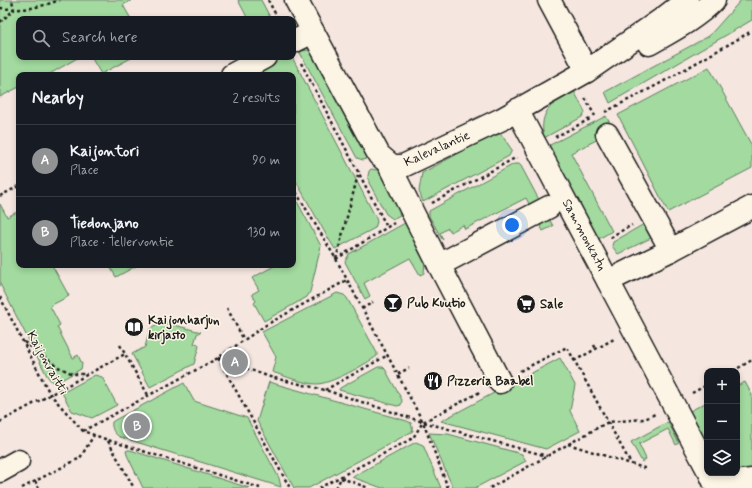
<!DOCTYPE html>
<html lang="en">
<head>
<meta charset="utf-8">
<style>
  body { margin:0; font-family:Mynerve,sans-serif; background:#242831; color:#f1f3f6 }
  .controls { position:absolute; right:12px; bottom:12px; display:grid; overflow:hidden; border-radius:8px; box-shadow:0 2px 6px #0003 }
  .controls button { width:36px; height:36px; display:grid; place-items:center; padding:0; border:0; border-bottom:1px solid #363941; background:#171b24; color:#f1f3f6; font:20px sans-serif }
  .you { position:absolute; left:512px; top:225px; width:14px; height:14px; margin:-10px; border:3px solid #fff; border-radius:50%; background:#1a73e8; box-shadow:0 0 0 6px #1a73e833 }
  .badge { display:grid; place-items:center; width:26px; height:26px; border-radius:50%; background:#919294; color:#fff; font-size:13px; font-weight:700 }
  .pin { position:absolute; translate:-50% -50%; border:2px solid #fff; box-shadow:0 1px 4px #0006 }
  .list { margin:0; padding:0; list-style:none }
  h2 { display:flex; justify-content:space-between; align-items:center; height:52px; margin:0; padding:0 16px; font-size:17px }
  h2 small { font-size:13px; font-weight:400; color:#9ea1a6 }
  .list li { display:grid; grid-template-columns:26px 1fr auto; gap:12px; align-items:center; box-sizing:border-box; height:72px; padding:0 16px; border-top:1px solid #363941 }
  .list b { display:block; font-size:15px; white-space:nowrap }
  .list p { margin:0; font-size:13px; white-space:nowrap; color:#9ea1a6 }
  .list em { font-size:13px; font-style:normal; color:#9ea1a6 }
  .icon { flex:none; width:22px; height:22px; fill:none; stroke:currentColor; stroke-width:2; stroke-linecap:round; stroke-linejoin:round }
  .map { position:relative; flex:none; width:752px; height:488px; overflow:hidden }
  .search { position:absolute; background:#171b24; box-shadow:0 2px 6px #0003; left:16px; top:16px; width:280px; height:44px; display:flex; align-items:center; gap:10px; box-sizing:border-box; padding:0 14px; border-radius:8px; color:#9ea1a6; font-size:15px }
  .panel { position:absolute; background:#171b24; box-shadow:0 2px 6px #0003; left:16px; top:72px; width:280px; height:196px; border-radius:8px }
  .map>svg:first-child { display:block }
  .green { fill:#a2da9f; stroke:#5f7b5e }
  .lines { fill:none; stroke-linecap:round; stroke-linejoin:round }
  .minor-casing { stroke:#1c1c1c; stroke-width:25 }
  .path { stroke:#1c1c1c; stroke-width:2.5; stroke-dasharray:3 3; stroke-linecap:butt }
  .minor { stroke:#fcf5e5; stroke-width:22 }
  .labels { text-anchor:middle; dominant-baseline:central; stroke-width:3; stroke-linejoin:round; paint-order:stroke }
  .street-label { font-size:13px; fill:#1c1c1c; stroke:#fcf5e5 }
  .poi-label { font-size:13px; font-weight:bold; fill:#1c1c1c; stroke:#fcf5e5; text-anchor:start }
</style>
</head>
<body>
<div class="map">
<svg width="752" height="488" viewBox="0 0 752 488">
  <rect width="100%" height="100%" fill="#f5e6e0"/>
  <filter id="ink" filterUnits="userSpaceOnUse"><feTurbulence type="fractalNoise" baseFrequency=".025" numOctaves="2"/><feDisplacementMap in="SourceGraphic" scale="8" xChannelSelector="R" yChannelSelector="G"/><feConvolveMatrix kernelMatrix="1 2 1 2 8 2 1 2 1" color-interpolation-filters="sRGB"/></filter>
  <g filter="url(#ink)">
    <g class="green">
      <polygon points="0,0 132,0 123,5 131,19 19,19 19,57 79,57 48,75 19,75 19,87 0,97"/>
      <polygon points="238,0 261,0 271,19 248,19"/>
      <polygon points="741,0 752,0 752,20 610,103 605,92 709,36"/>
      <polygon points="310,50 368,158 363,160 357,158 299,51"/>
      <polygon points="91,57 133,57 101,74"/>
      <polygon points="282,57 292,57 376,218 377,222 375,228 335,249 328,238 293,176 293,75 253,75 253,72"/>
      <polygon points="709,67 752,146 752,168 668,212 618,115"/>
      <path d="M574 91 585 112 582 117 544 138C538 111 553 102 574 91Z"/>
      <polygon points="606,116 614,131 571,153 612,231 597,240 548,146"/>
      <polygon points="501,134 512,150 509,156 423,202 419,191 422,173 491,136"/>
      <polygon points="514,164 519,164 521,166 553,226 543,231 526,198 465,229 463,225 451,232 448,228 440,233 443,240 442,239 429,216 429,211"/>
      <polygon points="371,169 377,170 385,176 403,213 393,219 386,214 369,183 368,176 369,171"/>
      <polygon points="293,194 321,246 310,292 307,297 264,321 254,303 256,301 252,294 259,290 252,278 276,265 293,265"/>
      <polygon points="0,204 7,217 19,211 19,265 52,265 69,296 50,306 60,325 57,327 73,358 78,355 82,364 81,369 56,383 52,382 47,376 0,284"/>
      <polygon points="405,223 409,223 426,251 424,273 420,275 410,258 364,283 370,296 365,299 345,262 349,254"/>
      <polygon points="644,224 651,238 618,254 612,246 613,242"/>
      <polygon points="109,265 138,265 116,277"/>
      <path d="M337 293 344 295 347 298 377 353V356C366 364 331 384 317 384 304 384 285 376 272 372L276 357 262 332Z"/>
      <polygon points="163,322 201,332 197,334 194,344 196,344 197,343 199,346 194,364 150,387 132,354 145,347 150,329"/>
      <polygon points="560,358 575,385 570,411 580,431 546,449 441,421"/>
      <polygon points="378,367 383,367 385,369 402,400 401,405 397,406 339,390 340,388"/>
      <polygon points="95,375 102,377 117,405 92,418 72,411 62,393"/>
      <polygon points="269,382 407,421 411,423 413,431 309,488 294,488 257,421"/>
      <polygon points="745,382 752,395 752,471 737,470 737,386"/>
      <path d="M184 383 194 401 247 418 279 478 281 487 120 437C114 434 111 428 112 422L115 420Z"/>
      <polygon points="707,402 707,447 689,413 690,411"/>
      <polygon points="668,422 679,443 676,445 668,429 639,444 646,459 642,462 631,442"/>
      <polygon points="429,433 448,434 522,454 526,461 475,488 453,488"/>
      <polygon points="416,442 423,445 441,488 382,488 352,477"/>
      <polygon points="128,450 130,450 249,488 143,488 127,455 126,451"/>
    </g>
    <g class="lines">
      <g class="minor-casing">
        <g id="minor">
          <polyline points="296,0 379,155 392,166 403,166 502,119 587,71 665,17 687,0"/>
          <polyline points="549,0 587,71"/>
          <polyline points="293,42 313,32"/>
          <path d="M649 44C670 32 697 18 714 0"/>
          <polyline points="232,75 265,57"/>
          <polyline points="517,110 608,281 671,250 752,207"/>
          <polyline points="607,134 671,250"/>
          <polyline points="388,163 439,265 500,382"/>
          <polyline points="439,265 549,207"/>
          <polyline points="608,281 707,468"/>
          <polyline points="0,471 18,461"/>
          <polyline points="710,473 715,484 752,480"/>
        </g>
      </g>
      <g class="path">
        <polyline points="268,0 278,19"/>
        <path d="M0 8C25 11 36 8 60 0"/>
        <polyline points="0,22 14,10 12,0"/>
        <polyline points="301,63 387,227"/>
        <polyline points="585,98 595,116"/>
        <polyline points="605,112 659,84 752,31"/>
        <polyline points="555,137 590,119"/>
        <polyline points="293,187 336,259 423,422 448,488"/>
        <polyline points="0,196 19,186"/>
        <polyline points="432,203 517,157"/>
        <polyline points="611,238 614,235 632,225"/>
        <polyline points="336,259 394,223"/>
        <polyline points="336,259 359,171"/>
        <polyline points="0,297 50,394 83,431 108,440 260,488"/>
        <polyline points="227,308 244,340"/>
        <polyline points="362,309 373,302"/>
        <polyline points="24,342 58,367 73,374 87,374"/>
        <polyline points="120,345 125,354"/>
        <polyline points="594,345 596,349"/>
        <polyline points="218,358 270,377 325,390 423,422 547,456"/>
        <polyline points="218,358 290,488"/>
        <polyline points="574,361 614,339"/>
        <polyline points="520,371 567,347 631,464"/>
        <polyline points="733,371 752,360"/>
        <polyline points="398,374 409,368"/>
        <polyline points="325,390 388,355"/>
        <polyline points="692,393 707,385"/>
        <polyline points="0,422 125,354 148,395"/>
        <polyline points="83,431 218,358 266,325 347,280"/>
        <polyline points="108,441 134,488"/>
        <polyline points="568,444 647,469"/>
        <polyline points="341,478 369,488"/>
        <polyline points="35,481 39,488"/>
        <polyline points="22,488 80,458 94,435"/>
        <polyline points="319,488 413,438 423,422 480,392"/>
        <polyline points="336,488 341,478"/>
        <polyline points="490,488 608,422 645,419 655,414"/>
      </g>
      <use href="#minor" class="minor"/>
    </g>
  </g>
  <defs>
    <g id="bar-disc" transform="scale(1)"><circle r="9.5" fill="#1c1c1c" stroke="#fcf5e5"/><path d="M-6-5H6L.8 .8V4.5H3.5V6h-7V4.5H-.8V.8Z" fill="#fff"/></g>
    <g id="supermarket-disc" transform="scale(1)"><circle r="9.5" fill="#1c1c1c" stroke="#fcf5e5"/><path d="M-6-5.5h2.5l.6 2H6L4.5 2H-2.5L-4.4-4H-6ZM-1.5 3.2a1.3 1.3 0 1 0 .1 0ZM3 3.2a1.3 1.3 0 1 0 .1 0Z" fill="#fff"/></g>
    <g id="library-disc" transform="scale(1)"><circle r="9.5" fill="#1c1c1c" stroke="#fcf5e5"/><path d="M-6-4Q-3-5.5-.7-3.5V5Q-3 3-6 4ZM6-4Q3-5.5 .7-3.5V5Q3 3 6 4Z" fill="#fff"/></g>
    <g id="restaurant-disc" transform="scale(1)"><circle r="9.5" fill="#1c1c1c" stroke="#fcf5e5"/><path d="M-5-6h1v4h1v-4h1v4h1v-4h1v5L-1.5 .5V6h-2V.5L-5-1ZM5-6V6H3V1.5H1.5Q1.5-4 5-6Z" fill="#fff"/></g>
  </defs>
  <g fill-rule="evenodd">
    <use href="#bar-disc" x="393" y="303"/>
    <use href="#supermarket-disc" x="526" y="304"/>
    <use href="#library-disc" x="134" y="327"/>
    <use href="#restaurant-disc" x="433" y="381"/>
  </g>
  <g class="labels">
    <g class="street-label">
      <text transform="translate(437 149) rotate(-24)">Kalevalantie</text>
      <text transform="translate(584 235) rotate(62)">Sammonkatu</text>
      <text transform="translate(47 363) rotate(61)">Kaijonraitti</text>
    </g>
    <g class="poi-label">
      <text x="407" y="303">Pub Kuutio</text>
      <text x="540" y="304">Sale</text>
      <text x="148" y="320">Kaijonharjun<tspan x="148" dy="15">kirjasto</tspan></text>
      <text x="447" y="381">Pizzeria Baabel</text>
    </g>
  </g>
</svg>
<div class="controls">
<button>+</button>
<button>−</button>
<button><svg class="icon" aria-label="layers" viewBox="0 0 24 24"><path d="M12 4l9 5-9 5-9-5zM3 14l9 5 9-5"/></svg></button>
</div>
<div class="you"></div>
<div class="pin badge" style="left:235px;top:362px">A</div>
<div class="pin badge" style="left:137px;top:426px">B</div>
<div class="search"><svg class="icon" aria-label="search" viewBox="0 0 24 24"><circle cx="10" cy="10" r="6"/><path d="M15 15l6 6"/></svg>Search here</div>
<section class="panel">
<h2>Nearby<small>2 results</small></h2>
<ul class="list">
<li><span class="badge">A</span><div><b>Kaijontori</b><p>Place</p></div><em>90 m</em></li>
<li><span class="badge">B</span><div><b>Tiedonjano</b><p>Place · Tellervontie</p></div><em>130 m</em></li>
</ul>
</section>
</div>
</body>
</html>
